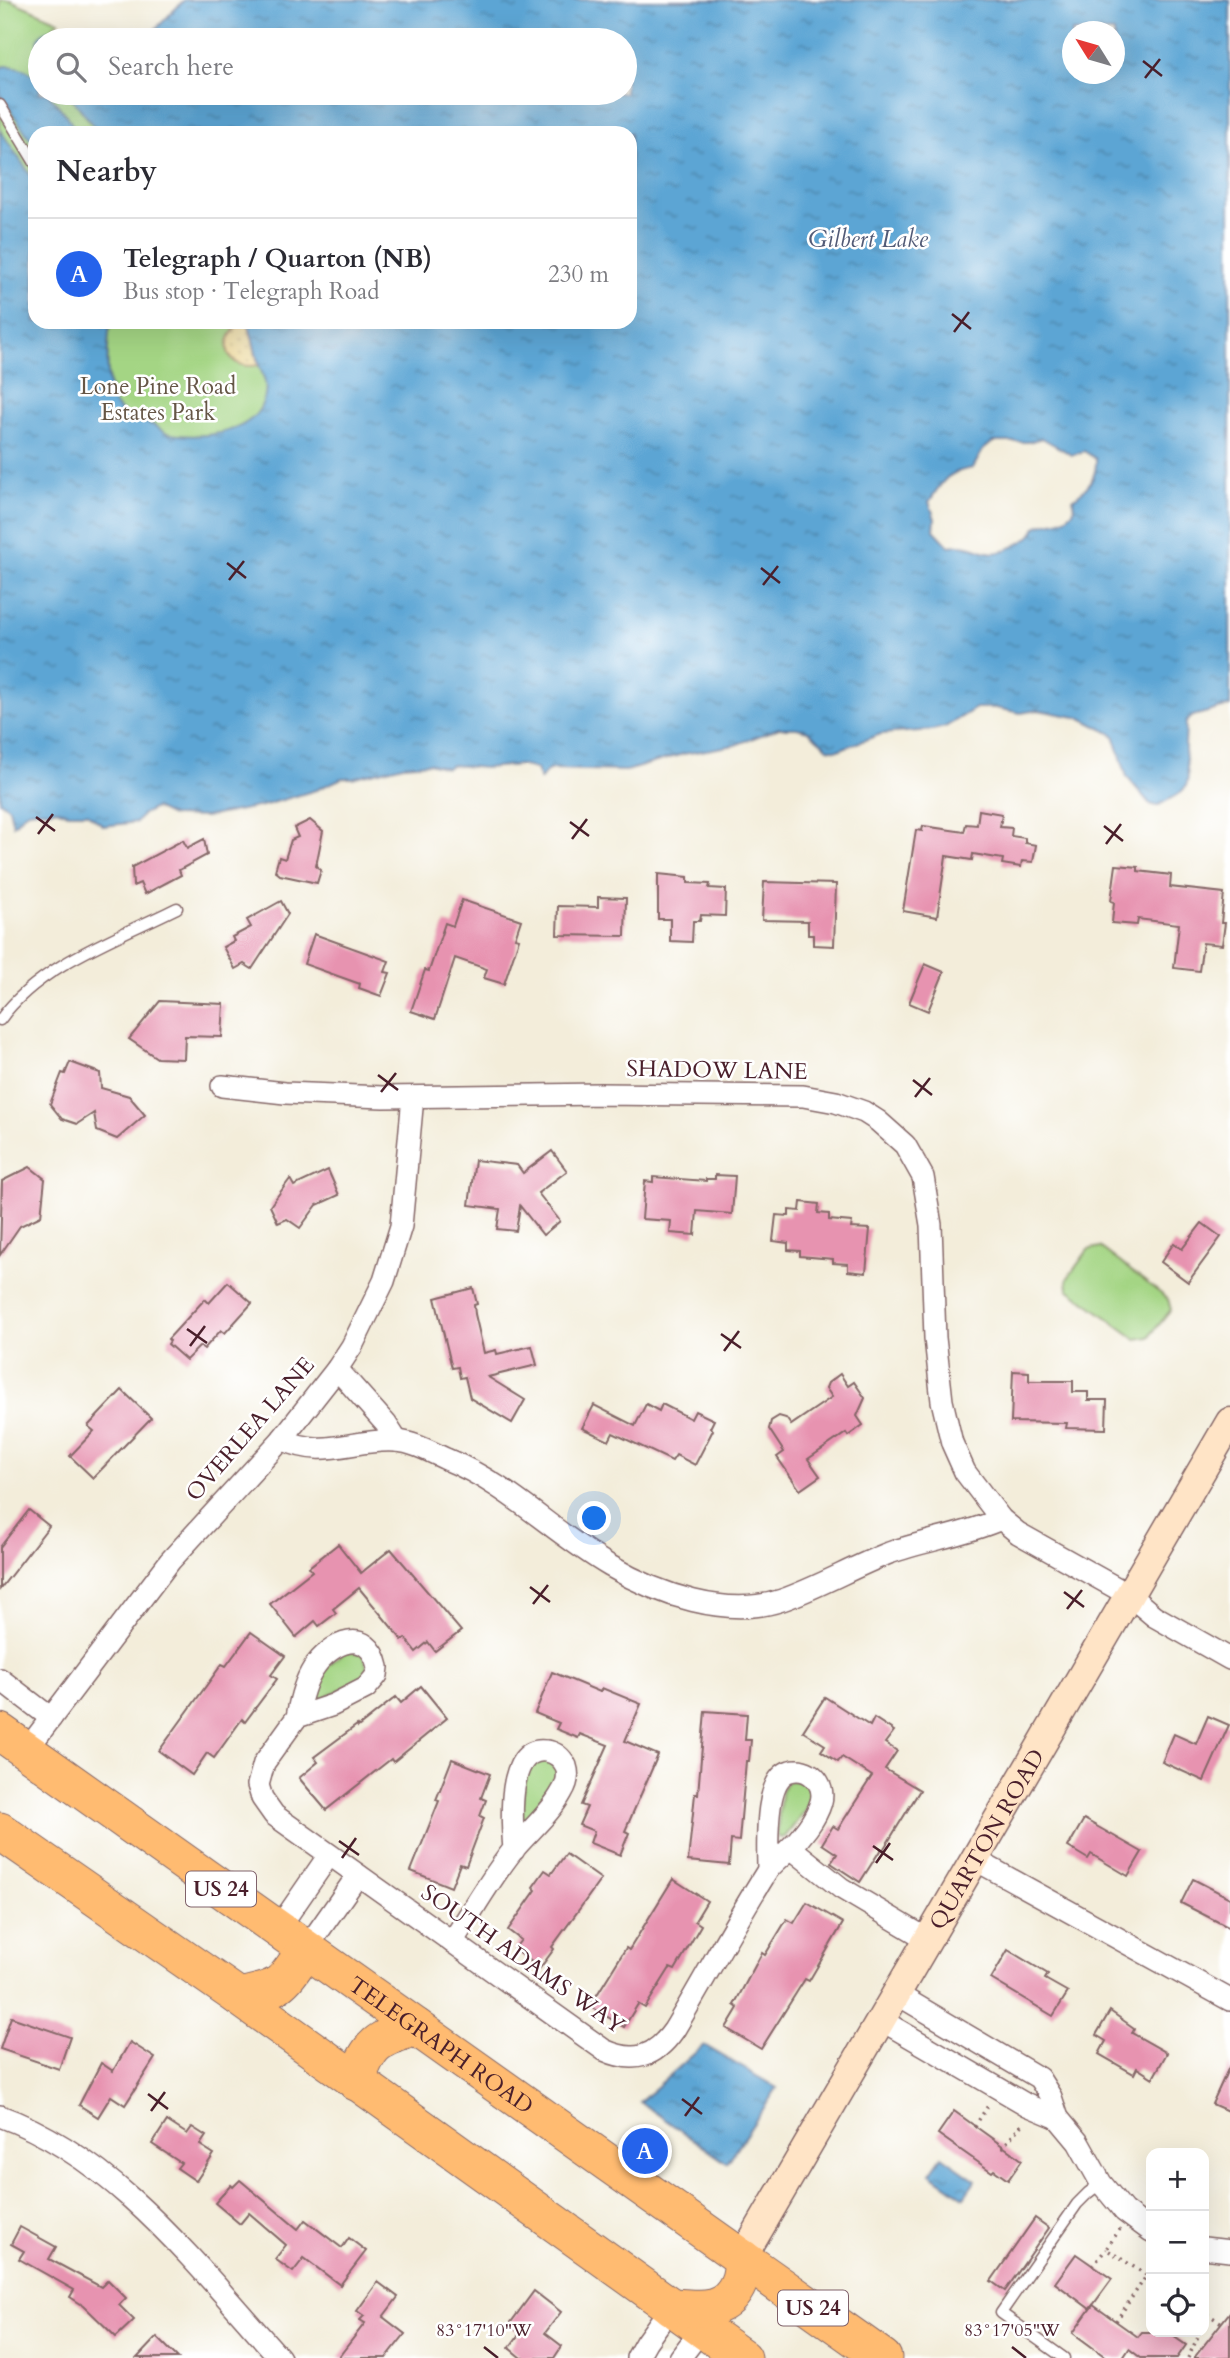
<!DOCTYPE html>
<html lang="en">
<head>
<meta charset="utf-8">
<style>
  body { margin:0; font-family:Cardo,serif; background:#f7f7f7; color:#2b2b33 }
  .controls { position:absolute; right:21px; bottom:21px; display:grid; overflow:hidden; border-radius:14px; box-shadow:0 7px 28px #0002 }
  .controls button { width:63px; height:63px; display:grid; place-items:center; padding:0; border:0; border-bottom:2px solid #e1e1e2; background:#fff; color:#2b2b33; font:35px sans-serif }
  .compass { position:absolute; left:1062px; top:21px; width:63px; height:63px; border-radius:50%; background:#fff; box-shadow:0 7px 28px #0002; rotate:307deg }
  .you { position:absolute; left:595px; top:1519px; width:24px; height:24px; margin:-18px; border:5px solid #fff; border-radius:50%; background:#1a73e8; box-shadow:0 0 0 10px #1a73e833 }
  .badge { display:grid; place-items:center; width:46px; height:46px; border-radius:50%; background:#2563eb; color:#fff; font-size:23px; font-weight:700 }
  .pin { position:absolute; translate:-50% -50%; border:4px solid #fff; box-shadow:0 2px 7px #0006 }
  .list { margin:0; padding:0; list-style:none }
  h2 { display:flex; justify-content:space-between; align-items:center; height:91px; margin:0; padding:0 28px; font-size:30px }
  h2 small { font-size:23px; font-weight:400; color:#7c7c81 }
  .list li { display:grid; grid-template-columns:46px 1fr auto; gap:21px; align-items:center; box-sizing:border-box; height:112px; padding:0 28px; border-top:2px solid #e1e1e2 }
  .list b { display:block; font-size:26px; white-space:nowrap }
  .list p { margin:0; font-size:23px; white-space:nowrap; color:#7c7c81 }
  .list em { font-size:23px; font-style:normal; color:#7c7c81 }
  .icon { flex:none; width:38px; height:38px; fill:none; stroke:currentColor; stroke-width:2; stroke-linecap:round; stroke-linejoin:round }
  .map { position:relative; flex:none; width:1230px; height:2358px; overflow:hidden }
  .search { position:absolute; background:#fff; box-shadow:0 7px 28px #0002; left:28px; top:28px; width:609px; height:77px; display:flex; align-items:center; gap:18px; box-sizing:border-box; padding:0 24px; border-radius:38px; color:#7c7c81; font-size:26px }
  .panel { position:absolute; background:#fff; box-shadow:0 7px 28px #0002; left:28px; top:126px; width:609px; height:203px; border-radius:21px }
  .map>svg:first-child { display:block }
  .green { fill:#a4d584; stroke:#777a58; stroke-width:2 }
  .sand { fill:url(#sand-dots); stroke:#9c7c64; stroke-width:2 }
  .water { fill:url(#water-ripples); stroke:#536280; stroke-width:2; fill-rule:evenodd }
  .building { fill:#e793b0 }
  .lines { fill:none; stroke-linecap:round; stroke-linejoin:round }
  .lane-casing { stroke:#856768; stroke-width:13 }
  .street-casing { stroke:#856768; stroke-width:24 }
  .secondary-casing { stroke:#856768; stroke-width:31 }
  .highway-casing { stroke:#856768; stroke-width:39 }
  .path { stroke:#856768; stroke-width:3.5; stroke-dasharray:2 5; stroke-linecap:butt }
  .lane { stroke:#fff; stroke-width:10 }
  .street { stroke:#fff; stroke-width:21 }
  .secondary { stroke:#ffe4c6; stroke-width:28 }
  .highway { stroke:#ffbb71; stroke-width:37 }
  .ticks { fill:none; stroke:#4a1f2b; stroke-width:2.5 }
  .labels { text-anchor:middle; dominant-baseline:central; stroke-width:5; stroke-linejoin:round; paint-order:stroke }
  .shield { fill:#fff; stroke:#80626b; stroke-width:2 }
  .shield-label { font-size:21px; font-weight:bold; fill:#4a1f2b }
  .park-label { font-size:23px; fill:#655646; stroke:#fff }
  .street-label { font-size:23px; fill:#4a1f2b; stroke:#fff }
  .water-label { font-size:24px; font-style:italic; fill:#525b77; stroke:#fff }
  .ticks-label { font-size:18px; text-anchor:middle; fill:#4a1f2b; stroke:#fff; stroke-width:5; stroke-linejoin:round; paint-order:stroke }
</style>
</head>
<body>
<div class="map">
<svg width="1230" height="2358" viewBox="0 0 1230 2358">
  <defs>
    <pattern id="sand-dots" width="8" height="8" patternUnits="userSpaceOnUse" patternTransform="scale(1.75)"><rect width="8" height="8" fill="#eeda9e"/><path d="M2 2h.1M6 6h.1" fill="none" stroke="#cebb88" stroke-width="1.8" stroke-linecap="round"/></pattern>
    <pattern id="water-ripples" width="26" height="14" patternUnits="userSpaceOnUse" patternTransform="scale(1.75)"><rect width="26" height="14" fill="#5ca5d4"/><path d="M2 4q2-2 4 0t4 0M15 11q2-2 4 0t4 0" fill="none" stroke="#4e86ac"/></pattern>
  </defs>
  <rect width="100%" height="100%" fill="#fff"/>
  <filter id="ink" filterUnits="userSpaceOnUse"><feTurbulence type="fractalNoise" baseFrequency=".0143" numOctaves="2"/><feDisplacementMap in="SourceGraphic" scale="14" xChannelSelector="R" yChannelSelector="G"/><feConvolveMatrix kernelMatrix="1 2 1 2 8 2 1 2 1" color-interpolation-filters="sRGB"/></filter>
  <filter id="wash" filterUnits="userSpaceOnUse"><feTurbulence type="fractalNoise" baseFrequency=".00686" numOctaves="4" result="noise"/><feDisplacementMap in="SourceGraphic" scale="28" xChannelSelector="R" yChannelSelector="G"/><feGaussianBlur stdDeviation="1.57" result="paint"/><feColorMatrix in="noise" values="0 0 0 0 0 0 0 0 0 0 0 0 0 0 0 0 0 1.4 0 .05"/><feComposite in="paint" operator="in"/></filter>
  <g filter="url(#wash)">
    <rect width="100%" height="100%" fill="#f3edda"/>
    <g class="green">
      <polygon points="0,0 10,0 59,21 40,40 40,93 101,93 134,133 35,133 35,322 289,322 343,388 152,489 0,383"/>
      <polygon points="1100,1247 1168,1299 1171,1310 1149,1337 1136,1339 1068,1289 1067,1279 1088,1250"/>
      <polygon points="346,1651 364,1654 368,1671 359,1681 319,1700 312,1693 323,1669"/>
      <polygon points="546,1760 557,1768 556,1784 531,1819 525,1820 521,1817 525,1772 532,1762"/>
      <polygon points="803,1780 812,1790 811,1803 785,1837 780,1838 777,1835 781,1792 789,1781"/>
    </g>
    <path class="sand" d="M242 322H248L259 365C227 372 216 342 242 322Z"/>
    <g class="water">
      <path d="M184 0H1230V706L1193 716 1186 722C1186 731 1185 741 1185 750 1189 789 1194 786 1157 806L1150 804 1127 777 1114 735 1081 718 1038 710 1021 713 995 708H976L945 727 932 730 881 734 838 750 828 748 808 731 797 728H779L735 745 683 754 626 771 551 769 547 771 540 780 536 769 519 765 485 768 452 765 446 768 429 763 403 765 352 778H342L316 790 262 806 205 817 171 816 155 808 143 814 137 822 104 826 87 813H68L56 809C47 813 35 807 26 812 22 815 17 822 13 825L9 808 0 801V130L35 182V322H110C108 341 104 390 116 406 125 417 136 419 149 423 156 425 160 431 167 433 195 440 250 435 262 404 271 382 261 376 257 358 254 346 252 334 248 322H630V133H99L68 93H625V40H145ZM1072 32H1114V74H1072ZM1042 438 1072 455 1084 451 1096 459C1097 478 1088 488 1073 499L1074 510C1064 524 1050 520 1036 527 1033 536 1028 538 1020 543 980 566 984 540 949 546L934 530 935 519 929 502C943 480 947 472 973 468L983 450 993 442H1028Z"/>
      <path d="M50 30 69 33 83 40H40V54C34 44 38 33 50 30Z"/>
      <path d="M4 66C22 66 40 72 40 93H48L67 116 77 133H35V146L0 95V68Z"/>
      <polygon points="704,2045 777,2088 727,2163 640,2102"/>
      <polygon points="942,2156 976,2180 964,2197 930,2173"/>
    </g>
    <g id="blocks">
      <g class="building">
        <polygon points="979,810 1002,814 1000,827 1012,828 1011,836 1025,838 1025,843 1036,845 1033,862 1022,861 1021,867 1002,864 1003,859 973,854 972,860 946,856 937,917 903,911 916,830 922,831 923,826 964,832 966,824 977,825"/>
        <polygon points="310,820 323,831 316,866 321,870 317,883 280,875 275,871 279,857 285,859 291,840 298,837 294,828"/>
        <polygon points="204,839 207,855 179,870 181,875 145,894 140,883 133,886 132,867 183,840 187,848"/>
        <polygon points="1116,865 1138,867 1138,871 1171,875 1170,887 1224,893 1221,923 1225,923 1222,945 1203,943 1199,971 1174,968 1179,924 1138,919 1137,925 1112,923 1114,902 1111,901"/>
        <polygon points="658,874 688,877 688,883 710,884 709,888 726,889 725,916 701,915 700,921 693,921 692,942 670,941 670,919 658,919"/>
        <polygon points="764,882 836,884 834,946 813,945 813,935 808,935 808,921 762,920"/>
        <polygon points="598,897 626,898 625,936 557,935 558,906 598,907"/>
        <polygon points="462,900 521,920 515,938 519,939 504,984 484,978 487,969 455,958 435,1019 411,1011 425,970 429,971 445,923 453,926"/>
        <polygon points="281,901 288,914 252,969 244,964 235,969 223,947 234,941 232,937 251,927 247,920"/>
        <polygon points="314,934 389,961 385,972 390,973 381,996 359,988 360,984 304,964"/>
        <polygon points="925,964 944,972 928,1011 909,1003"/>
        <polygon points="160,1001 224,1004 222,1037 185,1036 184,1059 157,1058 129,1039"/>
        <polygon points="70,1062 100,1073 101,1088 129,1096 145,1115 117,1139 97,1131 94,1113 77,1124 62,1119 50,1104 62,1073 65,1074"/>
        <polygon points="552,1151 567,1171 538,1193 560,1221 543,1235 520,1206 516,1231 497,1229 500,1209 469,1205 475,1160 517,1165 523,1173"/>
        <polygon points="30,1167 45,1179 41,1216 20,1226 0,1255 2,1181"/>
        <polygon points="328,1170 339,1195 317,1205 300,1228 287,1219 278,1223 270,1206 290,1179 294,1186"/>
        <polygon points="715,1175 735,1176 732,1214 697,1211 695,1235 670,1233 671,1221 642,1219 645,1181 653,1182 653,1177 706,1181 706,1179 715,1179"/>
        <polygon points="801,1202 819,1204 818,1213 829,1214 829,1220 852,1222 851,1228 870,1229 866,1273 848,1271 848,1264 833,1263 833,1259 800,1256 800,1251 788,1250 788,1243 773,1241 776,1215 789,1216 789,1210 800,1211"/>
        <polygon points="1202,1223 1221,1237 1188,1282 1161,1262 1174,1243 1182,1249"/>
        <polygon points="228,1282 252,1303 225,1333 221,1330 204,1349 200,1346 186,1360 168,1344 170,1341 168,1339 205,1299 209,1303"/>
        <polygon points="473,1288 477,1304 474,1305 475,1314 484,1353 496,1350 497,1354 532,1346 537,1365 488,1377 525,1400 512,1423 470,1398 465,1377 460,1378 458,1367 452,1368 435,1298"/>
        <polygon points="1013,1371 1029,1372 1029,1381 1073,1381 1073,1392 1088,1392 1088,1400 1107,1400 1106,1429 1066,1428 1067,1423 1011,1422"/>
        <polygon points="840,1374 848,1386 854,1382 865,1398 857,1416 863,1425 848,1436 846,1433 808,1459 820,1476 800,1490 777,1457 784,1452 769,1429 771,1421 779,1416 786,1418 791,1425 832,1397 826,1388 828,1383"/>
        <polygon points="122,1390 151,1418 93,1478 70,1456 94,1431 88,1426"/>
        <polygon points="646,1404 659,1411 662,1404 691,1419 695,1411 714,1420 710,1428 713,1430 695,1465 676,1455 672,1461 613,1433 609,1441 582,1428 594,1405 635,1426"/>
        <polygon points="29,1510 49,1526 0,1589 0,1547"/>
        <polygon points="338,1544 361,1573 391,1549 461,1631 435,1651 428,1642 416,1652 405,1638 402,1640 359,1588 333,1609 336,1613 319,1626 315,1621 296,1637 270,1604 312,1571 309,1567"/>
        <polygon points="251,1632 285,1656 271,1675 277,1679 245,1722 242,1719 214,1758 207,1753 192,1775 159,1751 222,1664 226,1666"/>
        <polygon points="552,1672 600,1692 602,1688 641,1704 625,1741 658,1755 625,1831 629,1833 620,1855 590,1843 594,1831 579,1825 587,1807 581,1805 608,1745 580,1734 578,1738 556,1729 559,1723 535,1713"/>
        <polygon points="421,1686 447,1718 393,1762 391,1759 326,1810 299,1778 318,1762 314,1757 357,1725 358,1727 396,1697 401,1703"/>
        <polygon points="825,1697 870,1726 874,1718 894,1731 885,1743 897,1751 885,1769 920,1790 883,1850 881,1849 860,1882 831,1863 837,1854 822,1844 833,1826 838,1829 872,1776 842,1757 838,1762 821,1751 825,1745 803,1731"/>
        <polygon points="705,1711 747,1714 745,1740 751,1740 749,1761 746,1761 739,1841 731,1840 729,1865 688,1861 695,1794 698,1794"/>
        <polygon points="1208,1716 1229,1725 1204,1781 1162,1762 1174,1734 1196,1744"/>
        <polygon points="452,1759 490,1774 481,1798 486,1800 480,1816 484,1818 466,1866 460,1864 451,1887 411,1871 439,1801 436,1800"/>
        <polygon points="1084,1819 1142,1852 1128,1876 1091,1854 1088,1859 1068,1847"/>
        <polygon points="566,1854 601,1879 552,1947 554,1949 540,1968 514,1949 521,1940 508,1930 536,1890 533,1887 545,1870 551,1874"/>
        <polygon points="673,1879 707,1901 695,1921 701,1925 675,1970 670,1968 645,2008 638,2004 624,2027 590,2006 626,1948 629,1950"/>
        <polygon points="1193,1879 1230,1898 1230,1928 1181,1903"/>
        <polygon points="807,1902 843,1923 809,1981 805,1979 761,2049 726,2028 738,2008 734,2005 762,1953 765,1955 787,1919 794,1923"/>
        <polygon points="1008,1950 1048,1974 1045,1979 1068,1992 1053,2016 991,1979"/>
        <polygon points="1110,2011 1134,2028 1132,2033 1167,2053 1153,2078 1137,2068 1134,2074 1099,2054 1106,2041 1096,2035"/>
        <polygon points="11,2017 70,2037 59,2069 0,2049"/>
        <polygon points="130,2042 155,2058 125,2105 111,2096 98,2117 79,2105 101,2063 113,2071"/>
        <polygon points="1230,2065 1230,2112 1212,2104"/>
        <polygon points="954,2111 1022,2160 1008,2180 994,2170 992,2172 938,2134"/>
        <polygon points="167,2121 187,2134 192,2127 206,2136 200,2145 214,2154 196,2181 177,2168 181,2163 152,2144"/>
        <polygon points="240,2180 298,2229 305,2220 342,2248 349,2238 366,2251 340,2285 304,2258 293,2272 275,2259 286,2245 249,2213 240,2224 215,2203 231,2185 233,2187"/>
        <polygon points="1035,2218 1049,2228 1005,2291 991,2281"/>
        <polygon points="20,2227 56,2247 49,2259 101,2287 108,2280 126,2298 119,2305 134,2320 116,2337 84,2306 70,2297 74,2290 19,2259 24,2251 11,2244"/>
        <polygon points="1076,2254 1112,2279 1090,2309 1055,2283"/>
        <polygon points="378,2282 398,2297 383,2317 405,2334 386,2358 338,2358 365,2323 360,2320 364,2316 357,2311"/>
        <polygon points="534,2291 561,2312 545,2333 562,2346 554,2358 521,2358 509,2348 520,2333 509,2325"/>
        <polygon points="1093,2305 1138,2337 1142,2332 1167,2332 1186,2345 1177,2358 1141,2358 1129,2349 1123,2358 1107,2358 1073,2333"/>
        <polygon points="1230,2312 1230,2358 1194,2358"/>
        <polygon points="157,2337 178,2358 137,2358"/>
      </g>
    </g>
  </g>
  <g filter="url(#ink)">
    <use href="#blocks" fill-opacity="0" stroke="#856768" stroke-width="2"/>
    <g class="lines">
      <g class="lane-casing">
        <g id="lane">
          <polyline points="0,105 35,163"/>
          <path d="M0 1020C39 965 117 938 177 908"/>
          <polyline points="1064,2358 1001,2313 1077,2204 1088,2193 1101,2183"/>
        </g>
      </g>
      <g class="street-casing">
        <g id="street">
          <polyline points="222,1086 285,1093 383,1097 600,1094 803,1096 836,1102 864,1112 878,1121 905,1145 923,1177 931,1225 935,1338 942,1401 952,1443 965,1472 1001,1519 1018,1533 1129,1595 1154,1616 1230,1659"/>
          <polyline points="337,1369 386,1424 397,1441"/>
          <path d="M282 1439C325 1460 353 1438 396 1441 413 1442 431 1452 446 1459 508 1484 553 1533 610 1566 657 1594 727 1619 782 1600 819 1587 853 1567 889 1553 926 1540 965 1535 1001 1519"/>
          <polyline points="0,1679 51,1718"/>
          <path d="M297 1717C300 1700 304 1683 313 1669 330 1642 369 1625 378 1667L377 1675 366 1688 333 1705 297 1717 264 1763 258 1785 262 1798 274 1815 604 2050C635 2064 655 2057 674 2030 705 1978 734 1924 766 1873 771 1864 781 1858 788 1850 801 1838 816 1819 821 1802 826 1783 809 1766 790 1771 763 1779 768 1847 768 1870"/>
          <polyline points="26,1751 170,1561 282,1439 337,1369 352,1346 384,1281 401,1226 413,1097"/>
          <polyline points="791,1848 841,1888 927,1939"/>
          <polyline points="974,1859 1230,2000"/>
          <polyline points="278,1929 329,1855"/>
          <path d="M452 1942C472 1912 491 1877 514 1849 530 1830 550 1814 562 1792 567 1784 569 1775 566 1766 562 1758 555 1752 546 1751 505 1745 512 1825 514 1850"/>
          <polyline points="306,1949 358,1875"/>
          <polyline points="895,1993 1039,2078 1051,2097 1058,2118 1078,2142 1101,2183 1124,2211 1151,2231"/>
          <polyline points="881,2020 1027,2105 1058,2118"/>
          <path d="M0 2116C116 2157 200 2270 280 2358"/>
          <polyline points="1204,2248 1230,2251"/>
          <polyline points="637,2358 646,2342 671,2307"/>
          <polyline points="680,2358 702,2329"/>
        </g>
      </g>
      <g class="secondary-casing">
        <g id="secondary">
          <path id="s1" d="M742 2258 1230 1422"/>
        </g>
      </g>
      <g class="highway-casing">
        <g id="highway">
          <path id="s2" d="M0 1732 883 2358"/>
          <polyline points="0,1831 239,1997 743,2358"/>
          <path d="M239 1997C282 1988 281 1986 306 1949"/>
          <path d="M356 2082C369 2043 377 2039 416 2027"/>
          <path d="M671 2307C682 2307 694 2309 705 2308 732 2306 744 2281 742 2258"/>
        </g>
      </g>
      <g class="path">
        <polyline points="975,2126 989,2104"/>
        <polyline points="1002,2148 1023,2123"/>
        <polyline points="1120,2229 1106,2249 1151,2278"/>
        <polyline points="1093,2266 1106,2249"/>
        <polyline points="1204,2311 1207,2314 1204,2322"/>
        <polyline points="1207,2314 1222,2323"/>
        <polyline points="1116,2321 1147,2275"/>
        <polyline points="1188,2358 1200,2332"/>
      </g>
      <use href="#lane" class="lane"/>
      <use href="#street" class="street"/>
      <use href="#secondary" class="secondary"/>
      <use href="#highway" class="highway"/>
    </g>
  </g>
  <path class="ticks" d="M1143 61 1162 76M1145 78 1160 59M952 314 971 329M954 332 969 312M227 563 246 578M761 568 780 583M229 580 244 561M763 585 778 566M36 817 55 831M570 822 589 836M1104 826 1123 841M38 834 53 814M572 839 587 819M1106 844 1121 824M378 1075 398 1090M913 1080 932 1095M381 1092 396 1073M915 1097 930 1078M187 1329 207 1343M721 1334 741 1348M190 1346 205 1326M724 1351 739 1331M530 1587 550 1602M1064 1592 1084 1607M533 1604 548 1585M1067 1609 1082 1590M339 1841 359 1855M873 1846 893 1860M342 1858 356 1838M876 1863 890 1843M148 2094 168 2109M682 2099 702 2114M151 2111 165 2092M685 2116 699 2097M484 2347 498 2358M1012 2347 1026 2358"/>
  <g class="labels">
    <g class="shield">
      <rect x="186" y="1871.5" width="70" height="35" rx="5"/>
      <rect x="778" y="2290.5" width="70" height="35" rx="5"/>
    </g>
    <g class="shield-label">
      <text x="221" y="1889">US 24</text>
      <text x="813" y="2308">US 24</text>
    </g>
    <g class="park-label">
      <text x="158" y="386">Lone Pine Road<tspan x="158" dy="26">Estates Park</tspan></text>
    </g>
    <g class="street-label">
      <text transform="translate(717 1070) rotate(1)">SHADOW LANE</text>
      <text transform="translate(250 1429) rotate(-49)">OVERLEA LANE</text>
      <text stroke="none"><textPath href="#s1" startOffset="485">QUARTON ROAD</textPath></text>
      <text transform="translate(523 1959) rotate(35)">SOUTH ADAMS WAY</text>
      <text stroke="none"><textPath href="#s2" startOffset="541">TELEGRAPH ROAD</textPath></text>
    </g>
    <g class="water-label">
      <text x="868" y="239">Gilbert Lake</text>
    </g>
  </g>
  <g class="ticks-label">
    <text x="484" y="2336">83°17'10"W</text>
    <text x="1012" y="2336">83°17'05"W</text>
  </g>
</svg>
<div class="controls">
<button>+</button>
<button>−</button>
<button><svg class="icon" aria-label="locate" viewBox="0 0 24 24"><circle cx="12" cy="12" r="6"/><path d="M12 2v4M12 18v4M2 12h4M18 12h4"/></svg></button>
</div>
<svg class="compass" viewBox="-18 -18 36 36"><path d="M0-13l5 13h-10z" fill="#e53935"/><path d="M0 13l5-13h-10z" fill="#7c7c81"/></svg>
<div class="you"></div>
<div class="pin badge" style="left:645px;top:2151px">A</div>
<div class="search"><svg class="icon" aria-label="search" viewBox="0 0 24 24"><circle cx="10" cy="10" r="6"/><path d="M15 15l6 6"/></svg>Search here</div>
<section class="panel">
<h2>Nearby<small></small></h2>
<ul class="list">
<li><span class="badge">A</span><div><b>Telegraph / Quarton (NB)</b><p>Bus stop · Telegraph Road</p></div><em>230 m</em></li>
</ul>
</section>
</div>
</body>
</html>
